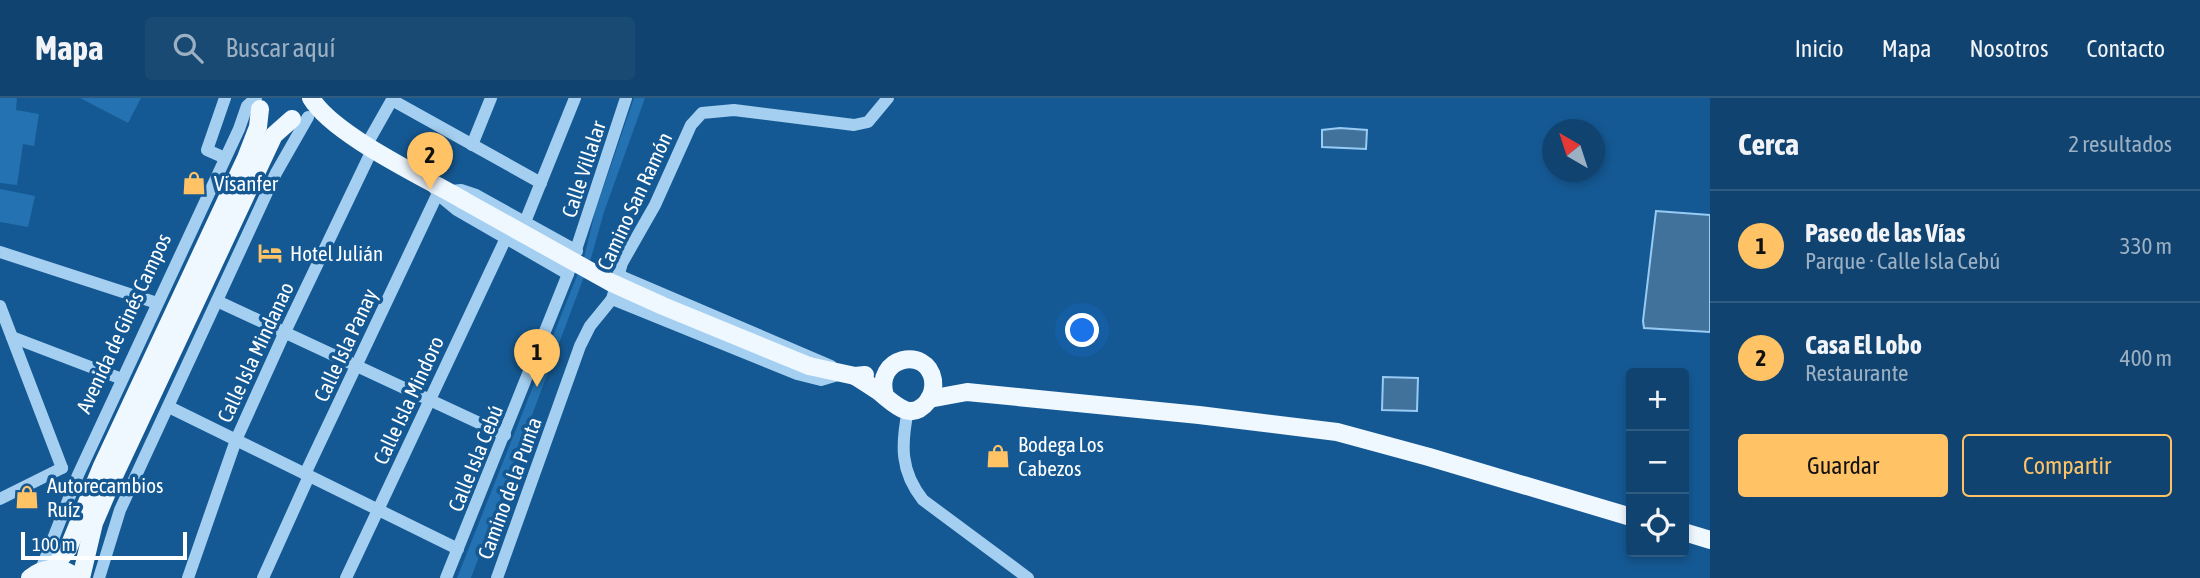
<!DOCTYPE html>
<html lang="es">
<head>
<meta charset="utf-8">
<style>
  body { margin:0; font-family:"Asap Condensed",sans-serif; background:#194a74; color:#f1f3f6 }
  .controls { position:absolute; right:21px; bottom:21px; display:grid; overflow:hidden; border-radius:7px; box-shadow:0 4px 10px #0003 }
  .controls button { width:63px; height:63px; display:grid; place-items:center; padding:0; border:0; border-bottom:2px solid #305c82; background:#10436f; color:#f1f3f6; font:35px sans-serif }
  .compass { position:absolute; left:1542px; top:21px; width:63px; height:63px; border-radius:50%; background:#10436f; box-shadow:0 4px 10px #0003; rotate:321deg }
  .scale { position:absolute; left:21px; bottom:18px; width:166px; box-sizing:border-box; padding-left:7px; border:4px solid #fff; border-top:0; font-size:19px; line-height:24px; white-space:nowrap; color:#fff; -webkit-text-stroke:5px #155994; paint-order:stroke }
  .you { position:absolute; left:1083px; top:233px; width:24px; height:24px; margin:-18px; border:5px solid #fff; border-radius:50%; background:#1a73e8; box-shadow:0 0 0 10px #1a73e833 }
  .badge { display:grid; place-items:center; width:46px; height:46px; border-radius:50%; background:#ffc365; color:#111; font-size:23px; font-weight:700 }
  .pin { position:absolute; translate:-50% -58px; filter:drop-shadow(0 2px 4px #0008) }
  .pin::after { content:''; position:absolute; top:37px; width:24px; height:21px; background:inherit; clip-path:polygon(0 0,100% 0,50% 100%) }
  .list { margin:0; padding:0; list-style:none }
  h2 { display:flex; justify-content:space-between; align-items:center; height:91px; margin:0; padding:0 28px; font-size:30px }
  h2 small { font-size:23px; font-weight:400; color:#9cb0c3 }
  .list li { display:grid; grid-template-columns:46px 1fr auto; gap:21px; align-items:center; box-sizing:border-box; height:112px; padding:0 28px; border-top:2px solid #305c82 }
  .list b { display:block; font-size:26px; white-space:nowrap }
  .list p { margin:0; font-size:23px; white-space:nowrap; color:#9cb0c3 }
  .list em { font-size:23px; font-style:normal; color:#9cb0c3 }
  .actions { display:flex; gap:14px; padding:21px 28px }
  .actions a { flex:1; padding:16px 0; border:2px solid #ffc365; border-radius:7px; text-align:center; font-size:24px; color:#ffc365 }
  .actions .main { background:#ffc365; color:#111 }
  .icon { flex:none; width:38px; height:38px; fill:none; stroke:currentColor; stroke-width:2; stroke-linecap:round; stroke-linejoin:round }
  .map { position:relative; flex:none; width:1710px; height:480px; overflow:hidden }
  header { display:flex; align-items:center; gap:42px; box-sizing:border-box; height:98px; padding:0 35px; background:#10436f; border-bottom:2px solid #305c82 }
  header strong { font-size:33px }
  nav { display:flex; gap:38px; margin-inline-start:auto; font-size:24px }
  .search { width:490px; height:63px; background:#194a74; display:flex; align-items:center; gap:18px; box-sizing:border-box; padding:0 24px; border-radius:7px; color:#9cb0c3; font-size:26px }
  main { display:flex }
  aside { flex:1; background:#10436f }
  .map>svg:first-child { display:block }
  .green { fill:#2472b1 }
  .water { fill:#41729c; stroke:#97cbf4; stroke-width:2 }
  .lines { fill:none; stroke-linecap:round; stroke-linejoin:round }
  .minor { stroke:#a5cff1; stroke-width:12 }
  .major { stroke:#eff7ff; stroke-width:18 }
  .major-bridge { stroke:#eff7ff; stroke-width:18 }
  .labels { text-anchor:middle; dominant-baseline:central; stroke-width:7; stroke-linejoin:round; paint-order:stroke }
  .street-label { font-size:21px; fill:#fff; stroke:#155994 }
  .poi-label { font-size:21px; fill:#fff; stroke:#155994; text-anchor:start }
</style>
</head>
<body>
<header>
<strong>Mapa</strong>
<div class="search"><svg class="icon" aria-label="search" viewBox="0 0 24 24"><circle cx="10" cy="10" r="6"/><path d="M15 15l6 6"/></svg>Buscar aquí</div>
<nav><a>Inicio</a><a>Mapa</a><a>Nosotros</a><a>Contacto</a></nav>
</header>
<main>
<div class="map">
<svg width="1710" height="480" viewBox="0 0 1710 480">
  <rect width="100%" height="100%" fill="#155994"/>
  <g class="green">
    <polygon points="0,0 17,0 16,12 39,16 34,48 23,46 17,87 0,85"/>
    <polygon points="80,0 141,0 128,25"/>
    <polygon points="634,0 645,0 604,114 591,160 471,480 457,480 584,160 595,114"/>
    <polygon points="0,91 35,98 28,129 0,124"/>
  </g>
  <g class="water">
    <polygon points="1340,30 1367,32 1366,51 1322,49 1322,32"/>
    <polygon points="1656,113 1710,117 1710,234 1644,230 1643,223"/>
    <polygon points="1383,279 1418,280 1417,313 1382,312"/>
  </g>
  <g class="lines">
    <g class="minor">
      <polyline points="225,0 207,52 225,60"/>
      <polyline points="392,2 541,85"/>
      <polyline points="367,46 393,0"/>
      <polyline points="472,47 491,0"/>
      <polyline points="434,90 440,98 457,112 568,176"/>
      <polyline points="452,93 461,92 476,97 577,153"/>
      <polyline points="525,124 575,0"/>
      <polyline points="0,154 157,205"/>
      <polyline points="618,177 831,268"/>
      <polyline points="612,201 797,276 821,282 841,276"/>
      <polyline points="217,203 505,337"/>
      <polyline points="0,208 62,370"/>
      <polyline points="12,239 122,281"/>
      <polyline points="169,309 458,451"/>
      <path d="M908 312C901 347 900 373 923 402L1028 480"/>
      <polyline points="305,376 438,95"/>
      <polyline points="0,401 62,370"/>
      <polyline points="40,474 78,377 239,31 247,8 256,0"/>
      <polyline points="99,480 120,412 276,75 308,19"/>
      <polyline points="188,480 236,342 284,236 373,50"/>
      <polyline points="263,480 309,378"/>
      <polyline points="346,480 506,140"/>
      <polyline points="446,480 568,176 626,0"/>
      <polyline points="497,480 580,248 590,228 612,201 622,165 655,107 691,27 702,15 734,12 854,27 868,24 888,0"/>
    </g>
    <g class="major">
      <path d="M311 0C333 37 424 79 463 102"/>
      <polyline points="809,268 855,278 865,277"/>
      <path d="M855 278C863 283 871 288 878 293 893 304 910 326 928 303 932 297 934 289 933 282 927 247 873 259 885 298"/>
      <polyline points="929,301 967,294 1199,317 1337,334 1429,359 1631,419"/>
      <polyline points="1684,434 1710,442"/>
      <polyline points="52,471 68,451 102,368 246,60 258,29 260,11"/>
      <path d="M30 480C45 468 62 468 77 480"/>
      <polyline points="81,480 94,425 115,376 274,37 292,21"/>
    </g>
    <polyline class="major-bridge" points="463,102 610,184 663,208 809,268"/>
  </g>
  <defs>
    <g id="shop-bare" transform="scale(1.89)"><path d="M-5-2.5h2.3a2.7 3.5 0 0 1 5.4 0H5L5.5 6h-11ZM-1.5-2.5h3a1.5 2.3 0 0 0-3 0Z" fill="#ffc365" stroke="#155994" stroke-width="2.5" paint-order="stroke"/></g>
    <g id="hotel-bare" transform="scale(1.89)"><path d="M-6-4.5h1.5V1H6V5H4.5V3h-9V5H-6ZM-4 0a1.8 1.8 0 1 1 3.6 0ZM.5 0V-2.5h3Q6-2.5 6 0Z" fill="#ffc365" stroke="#155994" stroke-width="2.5" paint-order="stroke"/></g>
  </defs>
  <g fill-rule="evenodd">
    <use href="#shop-bare" x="194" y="85"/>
    <use href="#hotel-bare" x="270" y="155"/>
    <use href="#shop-bare" x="998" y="358"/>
    <use href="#shop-bare" x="27" y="399"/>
  </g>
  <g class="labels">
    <g class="street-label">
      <text transform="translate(583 71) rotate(-72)">Calle Villalar</text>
      <text transform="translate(634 103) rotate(-65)">Camino San Ramón</text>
      <text transform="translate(123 225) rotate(-65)">Avenida de Ginés Campos</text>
      <text transform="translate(345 247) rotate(-65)">Calle Isla Panay</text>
      <text transform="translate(255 254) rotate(-65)">Calle Isla Mindanao</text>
      <text transform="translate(408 302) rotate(-65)">Calle Isla Mindoro</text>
      <text transform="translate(475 360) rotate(-68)">Calle Isla Cebú</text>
      <text transform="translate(509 390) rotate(-70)">Camino de la Punta</text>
    </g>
    <g class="poi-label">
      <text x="214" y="85">Visanfer</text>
      <text x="290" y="155">Hotel Julián</text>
      <text x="1018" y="346">Bodega Los<tspan x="1018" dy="24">Cabezos</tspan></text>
      <text x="47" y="387">Autorecambios<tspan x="47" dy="24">Ruíz</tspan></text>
    </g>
  </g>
</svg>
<div class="controls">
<button>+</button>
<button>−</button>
<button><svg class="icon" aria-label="locate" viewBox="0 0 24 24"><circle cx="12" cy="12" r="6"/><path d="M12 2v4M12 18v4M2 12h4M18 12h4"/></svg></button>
</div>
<svg class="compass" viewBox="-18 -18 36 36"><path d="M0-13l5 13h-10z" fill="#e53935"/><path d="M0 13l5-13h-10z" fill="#9cb0c3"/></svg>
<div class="scale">100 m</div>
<div class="you"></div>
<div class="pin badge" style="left:537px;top:289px">1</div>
<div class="pin badge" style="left:430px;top:92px">2</div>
</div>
<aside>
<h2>Cerca<small>2 resultados</small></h2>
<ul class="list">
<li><span class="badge">1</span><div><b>Paseo de las Vías</b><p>Parque · Calle Isla Cebú</p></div><em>330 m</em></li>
<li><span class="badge">2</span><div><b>Casa El Lobo</b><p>Restaurante</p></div><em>400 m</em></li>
</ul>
<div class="actions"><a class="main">Guardar</a><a>Compartir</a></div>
</aside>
</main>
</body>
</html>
